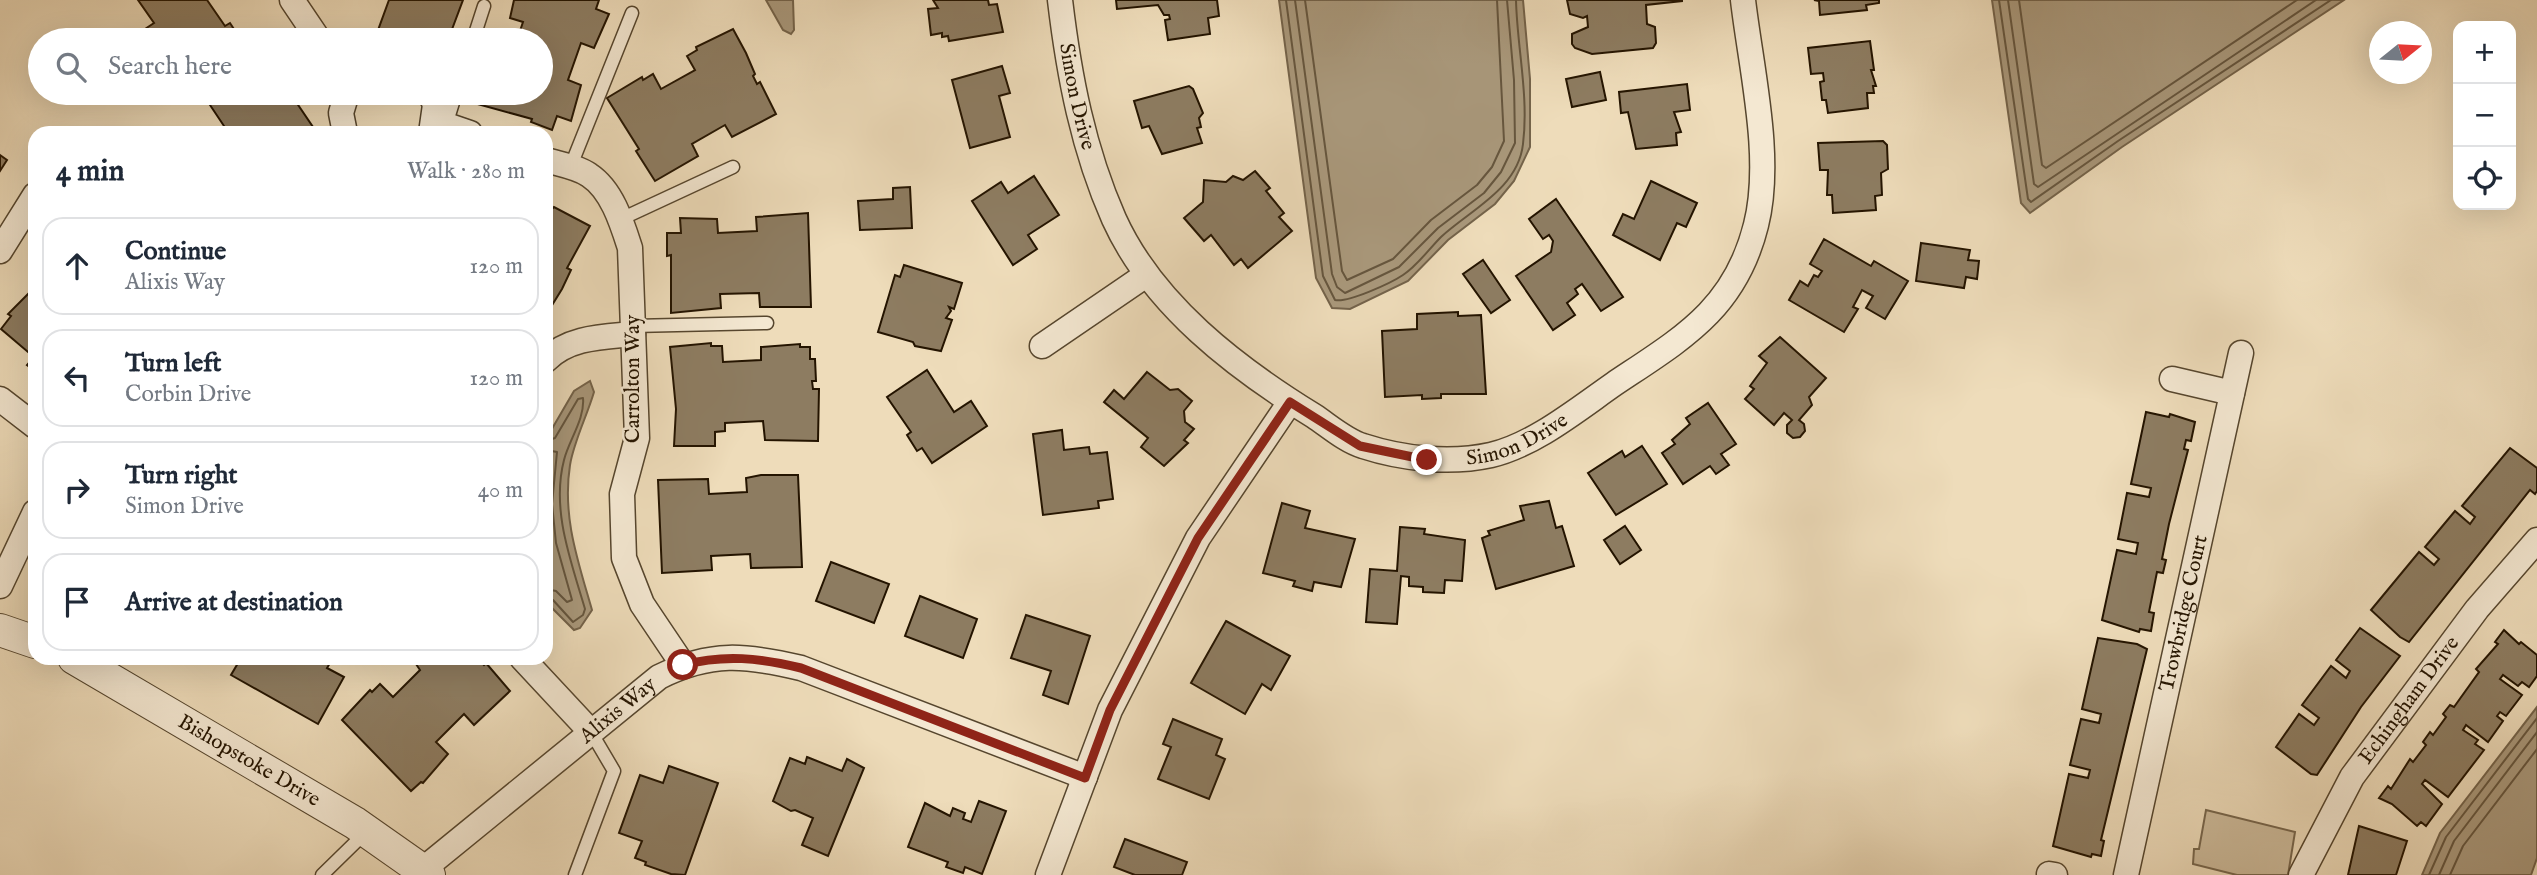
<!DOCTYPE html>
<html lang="en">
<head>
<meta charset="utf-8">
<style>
  body { margin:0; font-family:"IM FELL English",serif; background:#f6f6f7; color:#1f2937 }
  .controls { position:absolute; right:21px; top:21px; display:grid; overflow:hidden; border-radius:14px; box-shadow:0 7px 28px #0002 }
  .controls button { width:63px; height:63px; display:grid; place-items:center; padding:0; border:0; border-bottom:2px solid #e0e1e3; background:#fff; color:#1f2937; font:35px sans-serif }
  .compass { position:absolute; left:2369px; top:21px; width:63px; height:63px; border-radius:50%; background:#fff; box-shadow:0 7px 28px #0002; rotate:72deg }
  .stop { position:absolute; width:21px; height:21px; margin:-16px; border:5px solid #8f2418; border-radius:50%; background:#fff }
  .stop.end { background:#8f2418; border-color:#fff; box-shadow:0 2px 7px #0008 }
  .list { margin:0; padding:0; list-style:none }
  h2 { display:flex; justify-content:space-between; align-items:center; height:91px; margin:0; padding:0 28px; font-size:30px }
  h2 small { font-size:23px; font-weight:400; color:#747a83 }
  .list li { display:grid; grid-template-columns:46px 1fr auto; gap:21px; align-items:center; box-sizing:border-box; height:98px; margin:0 14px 14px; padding:0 14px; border:2px solid #e0e1e3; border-radius:21px }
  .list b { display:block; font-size:26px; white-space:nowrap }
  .list p { margin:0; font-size:23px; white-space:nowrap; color:#747a83 }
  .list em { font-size:23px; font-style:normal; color:#747a83 }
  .icon { flex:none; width:38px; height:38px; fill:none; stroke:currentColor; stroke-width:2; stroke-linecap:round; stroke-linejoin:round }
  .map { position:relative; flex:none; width:2537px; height:875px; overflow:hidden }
  .search { position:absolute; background:#fff; box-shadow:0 7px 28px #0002; left:28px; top:28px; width:525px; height:77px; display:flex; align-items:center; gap:18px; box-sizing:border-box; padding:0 24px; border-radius:38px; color:#747a83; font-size:26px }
  .panel { position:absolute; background:#fff; box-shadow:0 7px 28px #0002; left:28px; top:126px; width:525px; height:539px; border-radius:21px }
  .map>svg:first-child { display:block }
  .green { fill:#ccba9a; stroke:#78674d; stroke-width:2 }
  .water { fill:#a9987b; stroke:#74634a; stroke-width:2 }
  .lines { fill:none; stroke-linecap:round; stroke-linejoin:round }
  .shore { stroke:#66563e; stroke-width:2 }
  .building { fill:#8d7c61; stroke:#241400; stroke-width:2 }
  .service-casing { stroke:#56462e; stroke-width:15 }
  .minor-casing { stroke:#56462e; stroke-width:27 }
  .tertiary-casing { stroke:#56462e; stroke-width:34 }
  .service { stroke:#f4e8d2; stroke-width:12 }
  .minor { stroke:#f4e8d2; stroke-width:24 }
  .tertiary { stroke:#f4e8d2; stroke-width:32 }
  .route { stroke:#8f2418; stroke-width:9 }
  .labels { text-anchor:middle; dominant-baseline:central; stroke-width:5; stroke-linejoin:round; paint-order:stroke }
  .street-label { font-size:21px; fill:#241400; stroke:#f4e8d2 }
</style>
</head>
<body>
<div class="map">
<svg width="2537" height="875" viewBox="0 0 2537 875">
  <rect width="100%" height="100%" fill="#eedcba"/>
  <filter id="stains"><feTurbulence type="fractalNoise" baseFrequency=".00286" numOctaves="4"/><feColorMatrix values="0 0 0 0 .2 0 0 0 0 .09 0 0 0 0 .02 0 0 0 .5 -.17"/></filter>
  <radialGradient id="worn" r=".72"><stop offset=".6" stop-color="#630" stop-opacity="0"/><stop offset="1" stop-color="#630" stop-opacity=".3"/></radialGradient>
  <polygon class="green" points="2206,810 2295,832 2288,875 2237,875 2193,864 2194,849 2199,849"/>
  <g class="water">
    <polygon points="766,0 793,0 794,30 791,34 783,30"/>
    <polygon points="1279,0 1523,0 1530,79 1530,147 1514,181 1495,204 1448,240 1408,281 1350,309 1332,308 1316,278"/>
    <polygon points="1992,0 2344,0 2122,147 2030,213 2021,203"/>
    <path d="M590 381 594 392C587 416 574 441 570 465 562 517 578 561 592 610L580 628 574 630 546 602V439L574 391Z"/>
    <polygon points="2537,707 2537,858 2531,875 2422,875 2440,833"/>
  </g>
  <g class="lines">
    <g class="shore">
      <path d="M1286 0 1323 276 1335 300C1348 303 1391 283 1403 275 1417 266 1429 249 1441 237 1470 210 1518 189 1523 144 1529 96 1517 47 1516 0"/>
      <polyline points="1295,0 1332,274 1337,287 1345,293 1399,267 1438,228 1484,193 1501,172 1515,143 1514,80 1507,0"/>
      <polyline points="1305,0 1342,271 1347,280 1393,259 1431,220 1477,185 1492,167 1504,141 1497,0"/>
      <polyline points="1999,0 2028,199 2031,202 2118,141 2331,0"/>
      <polyline points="2008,0 2034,184 2038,187 2316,0"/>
      <polyline points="2019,0 2042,165 2046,168 2297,0"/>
      <path d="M546 441 555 438 578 399 583 398C585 419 569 440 564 460 551 510 571 561 585 609L583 615 573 622 553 600 546 598"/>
      <polyline points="546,450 557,452 552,504 556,543 572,600 567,602 556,591 546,589"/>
      <polyline points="2429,875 2446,837 2537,718"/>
      <polyline points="2439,875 2454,841 2537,732"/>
      <polyline points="2450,875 2463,846 2537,749"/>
    </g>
  </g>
  <g class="building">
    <polygon points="138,0 207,0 225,26 230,23 241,40 152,40 145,29 154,23"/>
    <polygon points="389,0 463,0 448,40 423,38 400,40 403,31 400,30 397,40 377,33"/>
    <polygon points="514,0 599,0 596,9 609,14 594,48 581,43 568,80 581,85 571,121 557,116 552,130 531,122 532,119 474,103 477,93 541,93 541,40 517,40 523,22 510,18"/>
    <polygon points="933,0 988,0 989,5 997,4 1003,32 949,41 948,36 942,37 942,33 931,35 928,9 938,8"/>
    <polygon points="1116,0 1217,0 1219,16 1208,18 1210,34 1168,40 1165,20 1170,19 1169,15 1164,15 1158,5 1117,9"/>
    <polygon points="1567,0 1682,0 1682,1 1646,5 1647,24 1655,27 1656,43 1653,48 1592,54 1575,48 1572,44 1572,34 1588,27 1587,16 1583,18 1570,14"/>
    <polygon points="1814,0 1879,0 1879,3 1866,5 1867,10 1820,15 1819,1"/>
    <polygon points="733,29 746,53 755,74 753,76 757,84 760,82 776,114 732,137 725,125 692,144 698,156 655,181 636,151 639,149 607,98 642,77 643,80 653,74 661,89 695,70 687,56 697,50 696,47"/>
    <polygon points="1870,41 1874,70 1871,70 1876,86 1873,86 1874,93 1867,93 1868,108 1828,113 1826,100 1822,100 1820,82 1824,81 1823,73 1811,74 1808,48"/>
    <polygon points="1002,66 1010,93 999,96 1010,137 970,148 952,80"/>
    <polygon points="1600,72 1606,100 1572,107 1566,79"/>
    <polygon points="1687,84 1690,110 1674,112 1681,132 1676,133 1677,145 1636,149 1628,112 1621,113 1619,92"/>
    <polygon points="1189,86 1193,89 1203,113 1199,118 1201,127 1197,128 1202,143 1162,154 1149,126 1142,128 1134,101"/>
    <polygon points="195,93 290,93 313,127 304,133 235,133 233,129 228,132 204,96 199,99"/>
    <polygon points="1883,141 1887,145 1888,169 1881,173 1882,195 1875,196 1876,210 1833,213 1832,195 1827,195 1828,170 1820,170 1818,143"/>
    <polygon points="0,155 7,160 0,171"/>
    <polygon points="1255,171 1270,188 1266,191 1284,213 1279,217 1292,231 1248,268 1241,259 1234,265 1211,235 1204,241 1184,218 1203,202 1204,180 1226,182 1233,176 1243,180"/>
    <polygon points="1034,176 1059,215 1028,235 1037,249 1013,265 972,201 1001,182 1008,193"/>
    <polygon points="1651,181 1697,203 1686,227 1677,223 1660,260 1613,235 1623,214 1634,219"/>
    <polygon points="910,187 912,228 860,230 858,201 893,199 893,188"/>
    <polygon points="1556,199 1623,297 1601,311 1582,284 1575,289 1578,294 1567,303 1575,315 1553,330 1516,276 1551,252 1553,241 1549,235 1543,239 1529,219"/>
    <polygon points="546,206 552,209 554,207 590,226 567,268 571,270 562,289 546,315"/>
    <polygon points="808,213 811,307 760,307 759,293 720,294 721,308 671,313 671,255 667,256 667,233 681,233 680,218 717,219 718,233 757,231 756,217"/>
    <polygon points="1824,239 1871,266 1874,261 1908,281 1885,319 1866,308 1873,296 1862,290 1853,307 1858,309 1844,332 1789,300 1800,281 1808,286 1814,275 1818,277 1822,271 1810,264"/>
    <polygon points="1921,243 1970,250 1968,260 1979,261 1977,279 1966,277 1964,288 1916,281"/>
    <polygon points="1483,260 1510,300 1491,313 1463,274"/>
    <polygon points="904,265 962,283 954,309 949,307 951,311 946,318 952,320 941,351 915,346 913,342 878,332 895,275 900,277"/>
    <polygon points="35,287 35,371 27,365 34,357 1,329 11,316 8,314"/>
    <polygon points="1458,312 1458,316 1481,315 1486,394 1441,394 1441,398 1422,399 1422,395 1385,397 1382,331 1417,329 1417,314"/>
    <polygon points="1780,337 1826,378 1809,397 1812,405 1799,420 1804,424 1805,431 1800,437 1793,438 1787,433 1787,425 1792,420 1784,413 1774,425 1745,399 1754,389 1750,386 1767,363 1759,356"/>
    <polygon points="711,343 711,346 722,346 723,362 761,360 761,347 800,344 800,347 810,347 810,359 815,359 816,381 812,381 813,389 819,389 818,441 765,440 763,421 725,423 725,431 715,432 715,446 674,446 676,409 670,347"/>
    <polygon points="927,370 954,412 971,401 987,426 932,463 922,448 917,451 907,435 911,432 887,397"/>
    <polygon points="1147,372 1170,390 1178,389 1192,401 1184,411 1185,422 1194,429 1184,440 1188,443 1164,466 1141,447 1148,438 1104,402 1114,390 1124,399"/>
    <polygon points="1708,403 1736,444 1721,454 1729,465 1716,474 1710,466 1683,484 1662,453 1675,444 1672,440 1690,424 1686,418"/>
    <polygon points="2146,412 2169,417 2170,414 2195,422 2191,441 2186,440 2184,449 2188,450 2169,524 2162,559 2166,560 2163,573 2157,572 2149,612 2154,613 2151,631 2140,629 2139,632 2102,620 2117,550 2136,554 2138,543 2118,539 2127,493 2149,497 2151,488 2131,484"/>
    <polygon points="1062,430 1064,450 1089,447 1090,454 1107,452 1113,499 1098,501 1099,508 1043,515 1033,434"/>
    <polygon points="1642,446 1667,484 1616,515 1588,473 1622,451 1625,457"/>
    <polygon points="2510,448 2537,468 2537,491 2535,494 2530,490 2409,642 2400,637 2371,610 2419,552 2434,565 2439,559 2425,547 2455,511 2470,524 2475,517 2462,506"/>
    <polygon points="761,475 798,475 802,567 751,568 750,554 711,556 712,570 662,573 658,480 708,479 709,494 747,492 746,478"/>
    <polygon points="1549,501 1556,528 1562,526 1574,566 1496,589 1482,538 1490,535 1488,531 1524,520 1520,506"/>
    <polygon points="1282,503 1310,511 1305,528 1355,539 1341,587 1314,582 1312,591 1293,586 1295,581 1263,573"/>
    <polygon points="1625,526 1641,550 1620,564 1604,540"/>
    <polygon points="1400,527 1425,529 1424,534 1465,540 1462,581 1445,580 1444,593 1423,592 1423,587 1409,586 1409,577 1401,576 1397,624 1366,622 1370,569 1397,571"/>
    <polygon points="831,562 889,584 874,623 816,601"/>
    <polygon points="920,596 977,619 963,658 905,636"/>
    <polygon points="1026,615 1090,636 1068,704 1043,695 1051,671 1011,658"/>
    <polygon points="1226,621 1290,656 1271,690 1262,684 1245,714 1191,683"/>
    <polygon points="2360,628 2400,656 2361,707 2317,775 2311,774 2276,747 2299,714 2314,725 2319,718 2302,705 2331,666 2346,678 2350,671 2336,660"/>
    <polygon points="2504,630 2519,644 2521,642 2537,655 2537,676 2529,687 2522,682 2518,686 2503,675 2500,679 2522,695 2506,716 2500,712 2497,716 2503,721 2488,742 2466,725 2463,730 2478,740 2475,744 2484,750 2448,797 2425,780 2422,784 2442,804 2426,826 2421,822 2417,826 2392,804 2379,798 2388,786 2391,789 2410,759 2413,762 2426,745 2423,742 2430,732 2433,735 2446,717 2443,714 2450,705 2454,707 2479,672 2476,669 2498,644 2495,642"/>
    <polygon points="2098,638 2137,644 2147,649 2101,840 2104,841 2101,856 2092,854 2091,857 2053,846 2069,774 2088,778 2090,770 2070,765 2081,719 2099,723 2101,714 2082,709"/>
    <polygon points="241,658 333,658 327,668 344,677 318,724 231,675"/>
    <polygon points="412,658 477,658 484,665 486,663 510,691 474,725 464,714 436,742 448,754 423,783 421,782 411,791 342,720 370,690 372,692 380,684 393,697 420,670"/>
    <polygon points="1173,719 1222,739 1216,755 1225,759 1209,799 1158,779 1171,747 1163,744"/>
    <polygon points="807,757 842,771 847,759 864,768 828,856 802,845 813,818 795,810 791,811 773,801 790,758 805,764"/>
    <polygon points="669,766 718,783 685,875 671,874 645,865 646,862 635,858 642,841 619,833 640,775 663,783"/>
    <polygon points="979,801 1006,811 982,874 965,867 963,873 946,867 948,862 908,847 925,803 950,816 953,808 965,813 963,819 971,822"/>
    <polygon points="2359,826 2407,841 2396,875 2348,875"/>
    <polygon points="1125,839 1187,862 1182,875 1135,875 1114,867"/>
  </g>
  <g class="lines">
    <g class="service-casing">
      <g id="service">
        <polyline points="473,40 484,6"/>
        <polyline points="446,125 456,93"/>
        <polyline points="570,168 632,13"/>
        <polyline points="621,219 733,167"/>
        <polyline points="633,326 767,323"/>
        <polyline points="322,875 366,832"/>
        <polyline points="575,875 614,771 591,732"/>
      </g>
    </g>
    <g class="minor-casing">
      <g id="minor">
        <polyline points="292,0 319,40"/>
        <path id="s1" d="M1060 0C1069 76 1083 149 1114 219 1153 305 1236 368 1314 416 1329 426 1346 441 1363 446 1403 459 1450 464 1491 455 1534 445 1578 409 1614 384 1681 339 1735 310 1756 225 1773 158 1751 69 1743 0"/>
        <polyline points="430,93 435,105 431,133"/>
        <polyline points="435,121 470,133"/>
        <polyline points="345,133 341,113 347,93"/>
        <path d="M546 160C559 164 578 167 589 175 612 190 622 223 630 248L637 438 622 494 624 558 642 604 683 665"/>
        <polyline points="0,251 35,195"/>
        <polyline points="1042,346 1146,275"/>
        <path d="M546 360C569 337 602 337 633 334"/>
        <polyline points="2172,379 2232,393"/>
        <polyline points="0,399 35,426"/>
        <polyline points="0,586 35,512"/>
        <polyline points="522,658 591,732"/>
        <path id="s2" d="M421 871 659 677C711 651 746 655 801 668L1085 777"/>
        <polyline points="2049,874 2055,875"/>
        <polyline points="1048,875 1110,710 1198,538 1290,402"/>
        <path id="s3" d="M2126 875 2241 353"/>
        <path id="s4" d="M2301 875 2352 777 2477 609 2537 540"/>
      </g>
    </g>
    <g class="tertiary-casing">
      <g id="tertiary">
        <polyline points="0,630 35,642"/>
        <path id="s5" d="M74 658 355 823 429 875"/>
      </g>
    </g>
    <use href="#service" class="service"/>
    <use href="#minor" class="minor"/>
    <use href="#tertiary" class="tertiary"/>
  </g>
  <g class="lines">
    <path class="route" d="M683 665C725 654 759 658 801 668L1085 778 1110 710 1198 538 1290 402 1360 446 1427 460"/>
  </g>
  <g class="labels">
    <g class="street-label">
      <text stroke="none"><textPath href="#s1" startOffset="98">Simon Drive</textPath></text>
      <text transform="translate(633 379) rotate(-90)">Carrolton Way</text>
      <text stroke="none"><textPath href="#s1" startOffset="728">Simon Drive</textPath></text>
      <text stroke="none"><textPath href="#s3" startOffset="268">Trowbridge Court</textPath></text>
      <text stroke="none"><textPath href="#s4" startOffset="206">Echingham Drive</textPath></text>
      <text stroke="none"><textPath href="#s2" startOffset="254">Alixis Way</textPath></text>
      <text stroke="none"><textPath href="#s5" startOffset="203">Bishopstoke Drive</textPath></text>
    </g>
  </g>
  <rect width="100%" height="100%" filter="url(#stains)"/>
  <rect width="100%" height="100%" fill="url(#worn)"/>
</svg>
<div class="controls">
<button>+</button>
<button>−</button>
<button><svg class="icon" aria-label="locate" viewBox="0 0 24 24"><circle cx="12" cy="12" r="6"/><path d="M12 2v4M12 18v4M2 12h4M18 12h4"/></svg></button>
</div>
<svg class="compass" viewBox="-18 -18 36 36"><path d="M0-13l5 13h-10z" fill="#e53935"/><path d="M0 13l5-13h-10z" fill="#747a83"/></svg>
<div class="stop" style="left:683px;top:665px"></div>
<div class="stop end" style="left:1427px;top:460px"></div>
<div class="search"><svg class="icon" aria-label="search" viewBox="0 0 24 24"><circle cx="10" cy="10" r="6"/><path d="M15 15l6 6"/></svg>Search here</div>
<section class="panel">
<h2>4 min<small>Walk · 280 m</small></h2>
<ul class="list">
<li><svg class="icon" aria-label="ahead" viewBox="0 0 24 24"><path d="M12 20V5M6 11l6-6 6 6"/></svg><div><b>Continue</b><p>Alixis Way</p></div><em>120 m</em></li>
<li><svg class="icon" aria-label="left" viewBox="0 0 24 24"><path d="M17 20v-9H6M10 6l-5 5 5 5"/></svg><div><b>Turn left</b><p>Corbin Drive</p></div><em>120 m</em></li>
<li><svg class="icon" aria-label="right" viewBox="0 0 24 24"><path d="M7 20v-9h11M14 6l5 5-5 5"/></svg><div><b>Turn right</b><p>Simon Drive</p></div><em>40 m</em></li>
<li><svg class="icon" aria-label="arrive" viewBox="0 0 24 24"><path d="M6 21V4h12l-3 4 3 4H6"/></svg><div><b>Arrive at destination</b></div></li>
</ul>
</section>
</div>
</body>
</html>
